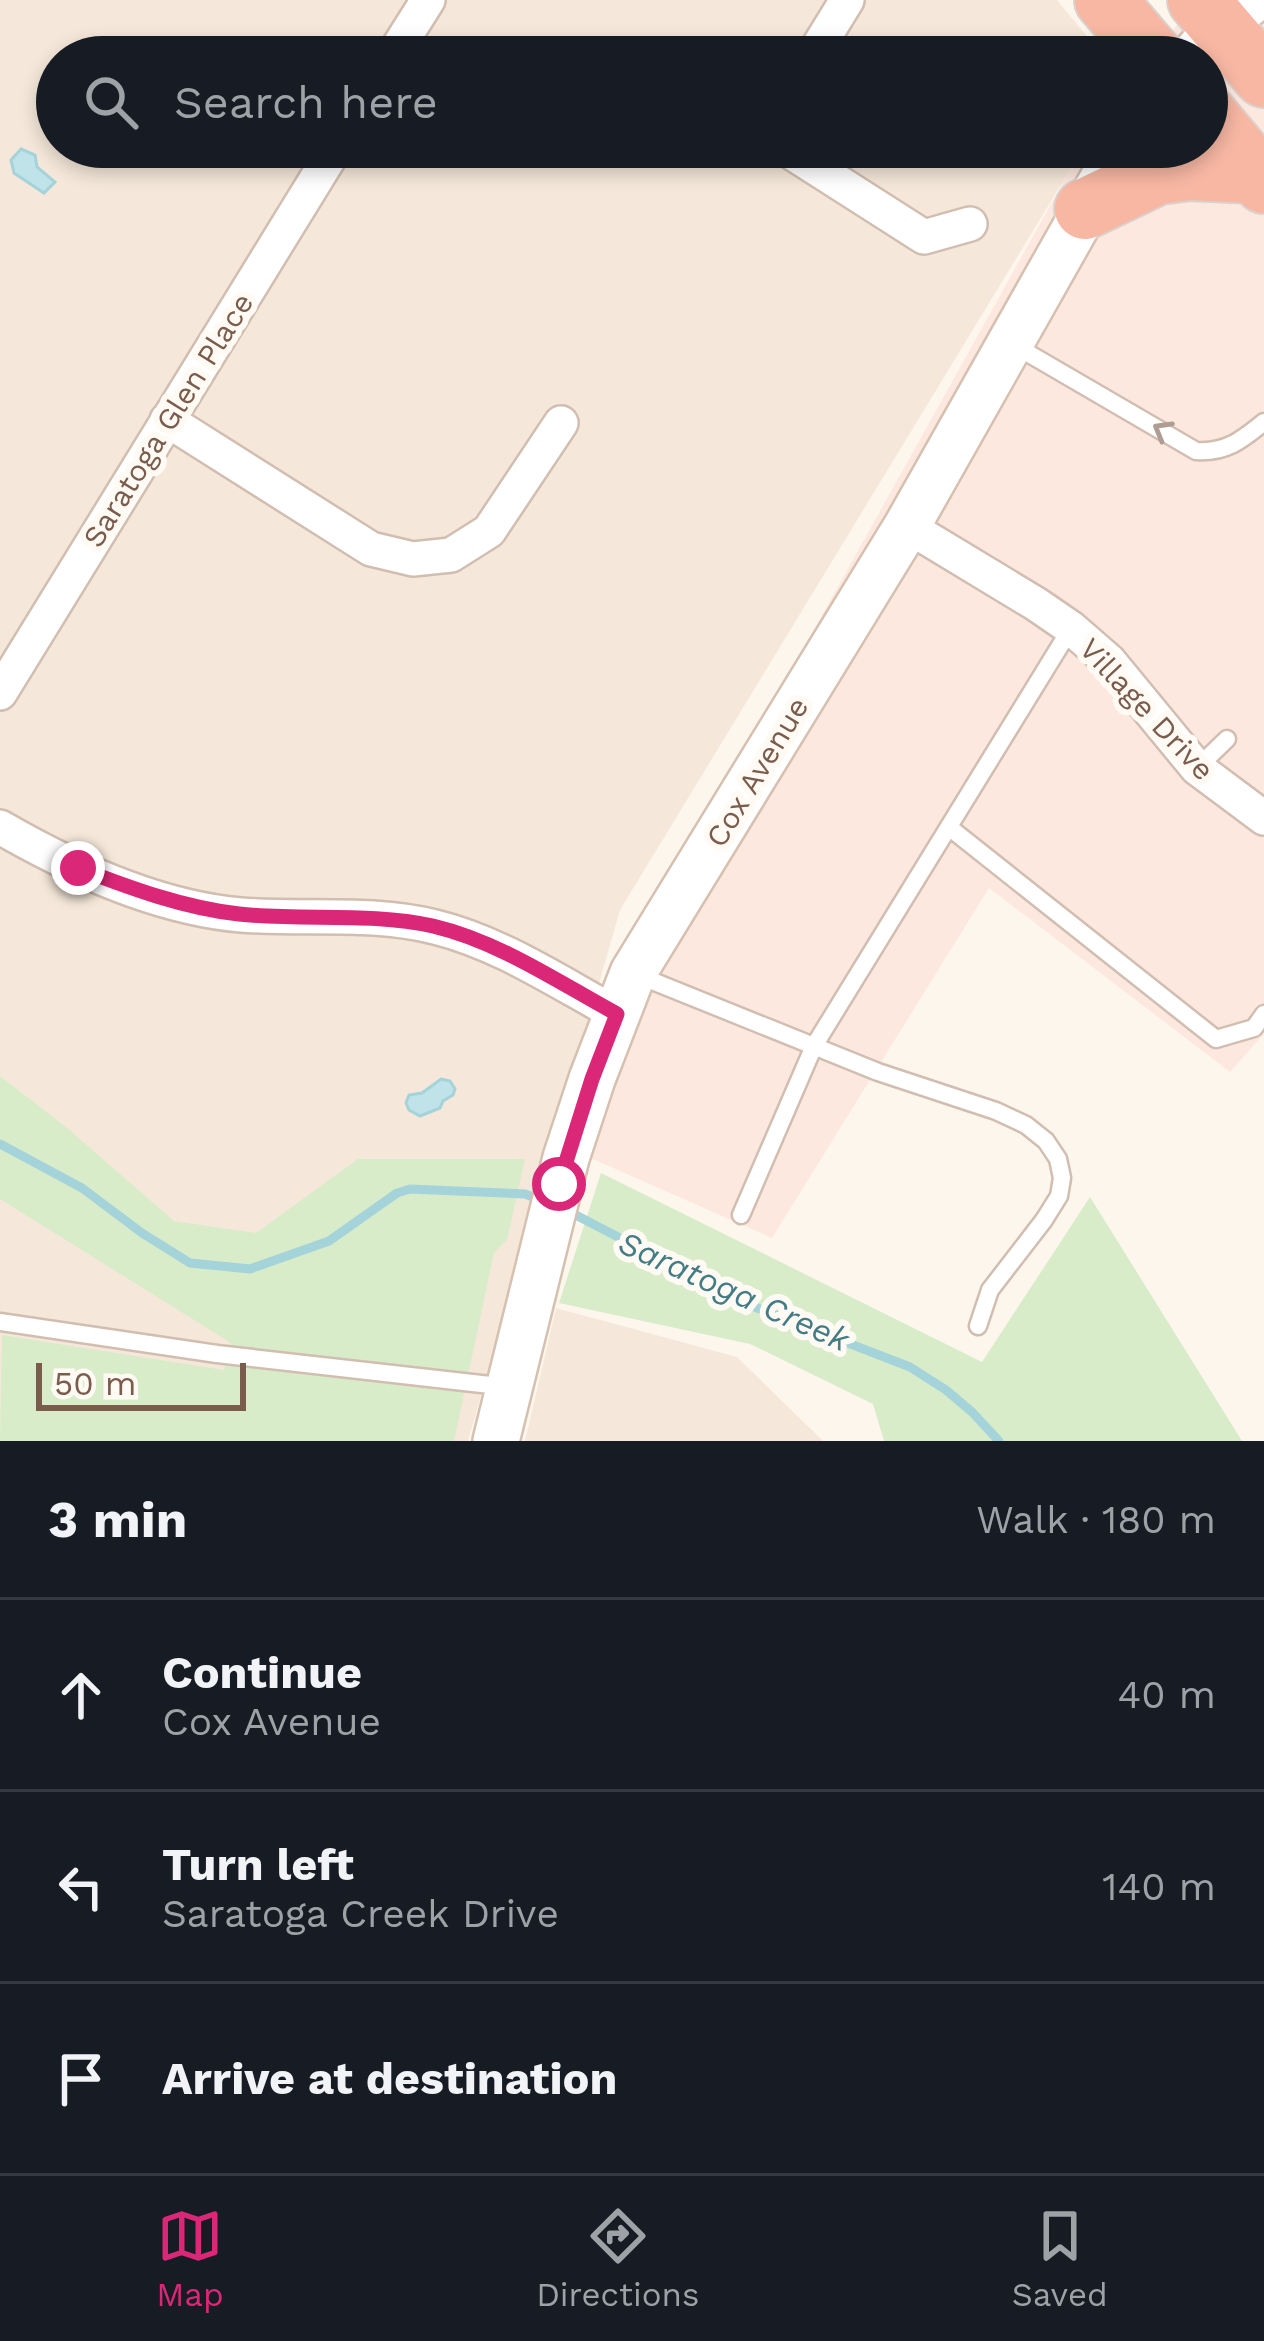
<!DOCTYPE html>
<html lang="en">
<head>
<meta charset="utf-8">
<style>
  body { margin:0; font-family:"Work Sans",sans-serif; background:#242831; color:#f1f3f6 }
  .scale { position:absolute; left:36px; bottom:30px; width:210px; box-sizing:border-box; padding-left:12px; border:6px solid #7a5c4d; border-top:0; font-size:33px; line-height:42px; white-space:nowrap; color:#7a5c4d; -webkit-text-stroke:9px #fffaf3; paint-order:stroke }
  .stop { position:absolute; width:36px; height:36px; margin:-27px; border:9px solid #db2777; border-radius:50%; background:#fff }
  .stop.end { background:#db2777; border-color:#fff; box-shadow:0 3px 12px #0008 }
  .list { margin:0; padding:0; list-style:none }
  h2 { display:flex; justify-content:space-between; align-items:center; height:156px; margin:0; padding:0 48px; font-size:51px }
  h2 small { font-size:39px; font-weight:400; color:#9ea1a6 }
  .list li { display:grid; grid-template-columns:78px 1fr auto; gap:36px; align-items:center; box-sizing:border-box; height:192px; padding:0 48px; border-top:3px solid #363941 }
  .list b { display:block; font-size:45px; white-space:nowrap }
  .list p { margin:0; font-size:39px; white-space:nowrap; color:#9ea1a6 }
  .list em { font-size:39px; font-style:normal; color:#9ea1a6 }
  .icon { flex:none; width:66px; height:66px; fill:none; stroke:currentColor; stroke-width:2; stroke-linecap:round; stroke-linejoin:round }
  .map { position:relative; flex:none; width:1264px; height:1441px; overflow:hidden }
  .search { position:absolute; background:#171b24; box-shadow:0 6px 18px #0003; left:36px; right:36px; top:36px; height:132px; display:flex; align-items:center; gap:30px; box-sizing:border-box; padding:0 42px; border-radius:66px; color:#9ea1a6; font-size:45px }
  .sheet { height:732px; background:#171b24 }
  nav { display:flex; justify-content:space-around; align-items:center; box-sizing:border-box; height:168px; border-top:3px solid #363941; background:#171b24; font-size:33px; color:#9ea1a6 }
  nav a { display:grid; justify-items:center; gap:6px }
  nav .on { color:#db2777 }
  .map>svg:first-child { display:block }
  .residential { fill:#f5e8da }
  .commercial { fill:#fde8e0 }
  .green { fill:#d8ecc9 }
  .water { fill:#bfe3e8; stroke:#a5d3da; stroke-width:3 }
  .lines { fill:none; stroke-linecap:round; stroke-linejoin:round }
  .stream { stroke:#a5d3da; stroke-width:9 }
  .lane-casing { stroke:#d1beb0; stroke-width:21 }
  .street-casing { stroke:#d1beb0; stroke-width:38 }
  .secondary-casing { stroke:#d6c0b0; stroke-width:50 }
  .highway-casing { stroke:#dad1cd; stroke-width:64 }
  .lane { stroke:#fff; stroke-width:16 }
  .street { stroke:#fff; stroke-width:33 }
  .secondary { stroke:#fff; stroke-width:45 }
  .highway { stroke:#f7b7a3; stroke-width:60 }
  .oneway { stroke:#af9d94 }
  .route { stroke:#db2777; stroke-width:15 }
  .labels { text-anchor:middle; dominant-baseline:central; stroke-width:12; stroke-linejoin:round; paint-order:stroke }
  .street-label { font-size:30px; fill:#7a5c4d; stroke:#fffaf3 }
  .water-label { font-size:33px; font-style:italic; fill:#437c86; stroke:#fffaf3 }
</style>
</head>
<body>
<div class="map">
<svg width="1264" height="1441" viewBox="0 0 1264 1441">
  <rect width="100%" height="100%" fill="#fdf6ec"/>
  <g class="residential">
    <polygon points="0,0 1057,0 1104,57 57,57 57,147 1084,147 620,910 468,1441 0,1441"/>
    <polygon points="556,1308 737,1357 823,1441 525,1441"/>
  </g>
  <polygon class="commercial" points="1195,0 1264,0 1264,1034 1230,1072 989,888 772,1238 577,1152 625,969 1075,161 1086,147 1207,147 1207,57 1153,57"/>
  <g class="green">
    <polygon points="0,1076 66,1127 174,1221 256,1233 358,1159 525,1159 507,1240 494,1253 454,1441 0,1441 2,1335 224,1370 231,1343 0,1199"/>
    <polygon points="601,1173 982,1362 1090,1197 1242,1441 884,1441 873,1404 750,1344 559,1303"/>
  </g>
  <g class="water">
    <polygon points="21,149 35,155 37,167 55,182 44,193 14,173 11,160"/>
    <polygon points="441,1079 450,1081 455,1089 453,1095 443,1101 440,1108 420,1116 409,1110 406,1103 409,1095 422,1093"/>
  </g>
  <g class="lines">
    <g class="stream">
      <polyline points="0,1144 82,1188 142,1233 190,1263 250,1269 329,1241 397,1193 410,1189 525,1194 541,1200"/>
      <polyline points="568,1211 747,1304 910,1367 946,1390 972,1412 999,1441"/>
    </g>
    <g class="lane-casing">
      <g id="lane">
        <path d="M1014 345 1196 451C1226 453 1242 440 1264 422"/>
        <polyline points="1197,768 1227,739"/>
        <polyline points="950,828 1216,1039 1254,1028 1264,1014"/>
        <polyline points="635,974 878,1072 996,1111 1026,1125 1046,1141 1058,1159 1062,1178 1059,1196 1044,1220 990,1290 978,1326"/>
        <polyline points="741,1215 814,1046 1071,628"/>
        <polyline points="0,1322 217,1354 508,1387"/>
      </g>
    </g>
    <g class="street-casing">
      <g id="street">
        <polyline points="392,57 428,0"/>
        <polyline points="812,57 847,0"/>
        <polyline points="783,147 924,237 970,224"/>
        <polyline points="167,420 371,549 413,559 451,555 489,531 561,423"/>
        <polyline points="907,526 1036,604 1071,628 1109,661 1197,768 1264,818"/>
        <polyline points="0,693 336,147"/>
        <path d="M0 827C71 868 159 908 241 915 305 920 372 911 435 927 500 943 558 982 617 1014"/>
      </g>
    </g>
    <g class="secondary-casing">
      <g id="secondary">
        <polyline points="1192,57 1220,26 1253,0"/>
        <polyline points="496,1441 566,1158 592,1079 633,973 907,526 1121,147"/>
      </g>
    </g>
    <g class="highway-casing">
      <g id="highway">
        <polyline points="1105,0 1154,57"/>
        <polyline points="1198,0 1264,77"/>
        <polyline points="1207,115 1264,183"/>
        <polyline points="1085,209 1158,174 1189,170 1255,173"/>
      </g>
    </g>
    <use href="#lane" class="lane"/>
    <use href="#street" class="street"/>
    <use href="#secondary" class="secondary"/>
    <use href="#highway" class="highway"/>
  </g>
  <defs><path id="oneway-chevron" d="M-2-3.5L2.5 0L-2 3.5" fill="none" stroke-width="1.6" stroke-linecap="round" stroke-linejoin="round" transform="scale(3)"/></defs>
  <use class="oneway" href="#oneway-chevron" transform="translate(1162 430) rotate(-150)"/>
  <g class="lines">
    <path class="route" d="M78 868C130 888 184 908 239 914 303 921 370 912 433 926 500 942 558 982 617 1014L592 1079 559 1184"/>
  </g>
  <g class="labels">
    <g class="street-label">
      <text transform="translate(168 420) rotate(-58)">Saratoga Glen Place</text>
      <text transform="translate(1147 709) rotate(47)">Village Drive</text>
      <text transform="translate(757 772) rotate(-59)">Cox Avenue</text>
    </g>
    <g class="water-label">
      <text transform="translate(734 1291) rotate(24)">Saratoga Creek</text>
    </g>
  </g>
</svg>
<div class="scale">50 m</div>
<div class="stop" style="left:559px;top:1184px"></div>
<div class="stop end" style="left:78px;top:868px"></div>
<div class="search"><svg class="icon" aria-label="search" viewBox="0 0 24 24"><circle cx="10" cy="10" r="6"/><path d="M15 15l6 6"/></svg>Search here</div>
</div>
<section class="sheet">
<h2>3 min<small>Walk · 180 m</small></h2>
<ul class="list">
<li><svg class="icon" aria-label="ahead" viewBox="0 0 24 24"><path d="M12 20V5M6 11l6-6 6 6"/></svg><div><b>Continue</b><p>Cox Avenue</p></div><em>40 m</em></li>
<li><svg class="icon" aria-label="left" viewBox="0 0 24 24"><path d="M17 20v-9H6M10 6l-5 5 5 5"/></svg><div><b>Turn left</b><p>Saratoga Creek Drive</p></div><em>140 m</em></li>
<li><svg class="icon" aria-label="arrive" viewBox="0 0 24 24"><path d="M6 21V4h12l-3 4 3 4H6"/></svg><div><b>Arrive at destination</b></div></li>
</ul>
</section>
<nav>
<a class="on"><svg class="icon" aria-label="map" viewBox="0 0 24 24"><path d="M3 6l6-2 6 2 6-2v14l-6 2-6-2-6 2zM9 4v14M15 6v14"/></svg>Map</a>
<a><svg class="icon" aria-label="directions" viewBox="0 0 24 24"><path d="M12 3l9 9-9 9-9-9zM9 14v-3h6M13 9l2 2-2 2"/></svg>Directions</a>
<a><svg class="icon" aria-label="saved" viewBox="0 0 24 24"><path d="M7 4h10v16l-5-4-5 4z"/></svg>Saved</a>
</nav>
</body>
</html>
